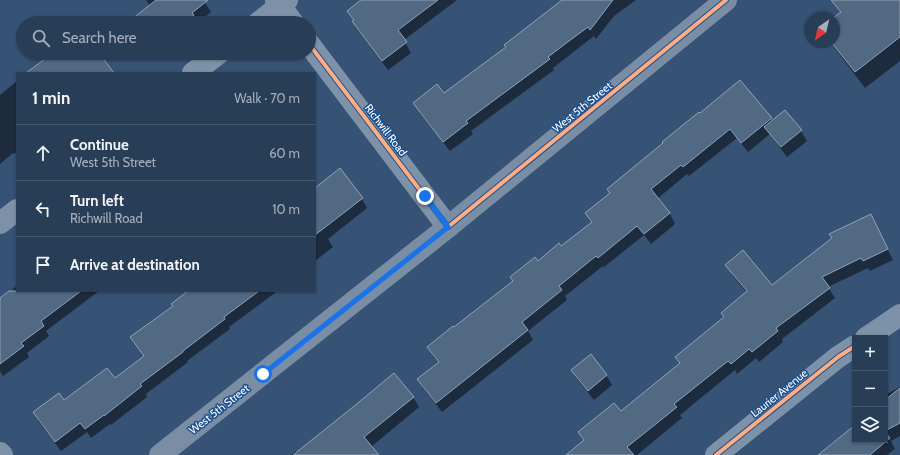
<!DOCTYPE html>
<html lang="en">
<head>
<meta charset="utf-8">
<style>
  body { margin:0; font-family:Cabin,sans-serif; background:#344961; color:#f1f3f6 }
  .controls { position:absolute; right:12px; bottom:12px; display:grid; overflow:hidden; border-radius:0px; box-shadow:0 1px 3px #0004 }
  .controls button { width:36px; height:36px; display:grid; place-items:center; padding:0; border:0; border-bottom:1px solid #44576d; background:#283e57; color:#f1f3f6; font:20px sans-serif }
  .compass { position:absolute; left:804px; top:12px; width:36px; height:36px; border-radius:50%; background:#283e57; box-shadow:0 1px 3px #0004; rotate:214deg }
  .stop { position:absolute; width:12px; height:12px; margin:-9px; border:3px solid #1a73e8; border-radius:50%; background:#fff }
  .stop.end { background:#1a73e8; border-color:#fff; box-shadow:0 1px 4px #0008 }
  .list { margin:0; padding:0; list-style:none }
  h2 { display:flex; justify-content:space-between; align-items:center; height:52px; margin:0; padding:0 16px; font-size:17px }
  h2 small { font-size:13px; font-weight:400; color:#a5aeba }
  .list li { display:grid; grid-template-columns:26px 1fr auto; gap:12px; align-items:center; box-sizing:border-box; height:56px; padding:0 16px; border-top:1px solid #44576d }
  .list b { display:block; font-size:15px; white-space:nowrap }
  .list p { margin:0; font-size:13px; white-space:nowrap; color:#a5aeba }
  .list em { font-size:13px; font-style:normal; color:#a5aeba }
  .icon { flex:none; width:22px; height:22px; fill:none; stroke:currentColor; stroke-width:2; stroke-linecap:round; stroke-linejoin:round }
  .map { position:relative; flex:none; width:900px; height:455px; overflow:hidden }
  .search { position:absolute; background:#283e57; box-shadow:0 1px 3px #0004; left:16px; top:16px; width:300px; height:44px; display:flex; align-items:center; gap:10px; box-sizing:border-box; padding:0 14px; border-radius:22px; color:#a5aeba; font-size:15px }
  .panel { position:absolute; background:#283e57; box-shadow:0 1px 3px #0004; left:16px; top:72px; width:300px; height:220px; border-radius:0px }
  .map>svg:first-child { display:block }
  .shadow { fill:#0007 }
  .building { fill:#526984; stroke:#92a2b6 }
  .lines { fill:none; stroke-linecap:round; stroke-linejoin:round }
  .street { stroke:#7d92a8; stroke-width:22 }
  .secondary { stroke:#798da4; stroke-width:22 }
  .cycleway-casing { stroke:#1b4f8f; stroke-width:6 }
  .cycleway { stroke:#ffac80; stroke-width:4 }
  .route { stroke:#1a73e8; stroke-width:5 }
  .labels { text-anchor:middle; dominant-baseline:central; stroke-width:3; stroke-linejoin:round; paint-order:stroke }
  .street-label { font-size:11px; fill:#fff; stroke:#1b4f8f }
</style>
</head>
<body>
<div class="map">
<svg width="900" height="455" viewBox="0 0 900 455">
  <rect width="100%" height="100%" fill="#365274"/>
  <g class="shadow">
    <polygon points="146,0 203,0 211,12 197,23 140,23 150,6"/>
    <polygon points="363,0 457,0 404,40 411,53 388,70 359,31 349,11"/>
    <polygon points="564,0 636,0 614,16 596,39 594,36 553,68 554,70 471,131 473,134 450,151 420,113 414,103 444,95 507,48"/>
    <polygon points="846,0 900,0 900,61 865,88 830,42 834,42 841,13 838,7"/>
    <polygon points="17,81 17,152 14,154 13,153 0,164 0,95"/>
    <polygon points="771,119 772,122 801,131 807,141 787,157 770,134 748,152 737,138 689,176 687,174 657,199 670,214 675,224 651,244 644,235 604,267 603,266 565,296 567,300 528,331 533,340 442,412 424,389 418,380 439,363 434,357 428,347 454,328 538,262 561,248 592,223 587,213 611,194 664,143"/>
    <polygon points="362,199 367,208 328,239 333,247 315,261 315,203"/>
    <polygon points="876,226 893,260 870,271 868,268 828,287 835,298 782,339 783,342 759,362 756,358 737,374 735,370 680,415 682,418 637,455 567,455 584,441 579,432 621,413 680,364 676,358 725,318 747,293 733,276 727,265 772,286"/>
    <polygon points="17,286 17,291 99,291 46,331 49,336 27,353 29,357 3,376 0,371 0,303 2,297"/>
    <polygon points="190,291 275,291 276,292 229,327 230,329 187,361 188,362 146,394 147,397 111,425 110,424 91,438 87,432 61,451 39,422 34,413 64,402 115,379 144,357 132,337 174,306"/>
    <polygon points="572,371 606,375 612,385 594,400 578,380"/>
    <polygon points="900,387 900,436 891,441 895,449 887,455 818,455 855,426 855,440 885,440 885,395"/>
    <polygon points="413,397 419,407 371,447 377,455 291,455 296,451 297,453"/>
  </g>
  <g class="building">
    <polygon points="156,0 208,0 192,13 194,15 184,23 127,23"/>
    <polygon points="361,0 438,0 398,30 407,42 382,61 352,21 354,20 347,11"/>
    <polygon points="562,0 613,0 590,30 588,27 569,41 548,57 550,59 466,121 468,123 443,142 413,103 437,84 444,93 506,47 504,45"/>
    <polygon points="831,0 900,0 900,37 855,72 831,42 834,42 833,18 841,12"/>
    <polygon points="53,53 99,53 114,73 26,73"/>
    <polygon points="740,80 772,118 741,143 730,129 683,167 681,165 651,189 670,213 644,234 637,226 598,258 596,256 559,286 562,290 522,322 528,330 436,403 417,379 439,362 427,347 453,326 454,327 513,281 510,277 535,257 538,261 559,243 561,246 592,222 585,213 610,193 607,189 663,143 662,142 699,112 700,113"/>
    <polygon points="785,110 802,130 781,147 764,127"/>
    <polygon points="340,168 363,198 315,235 315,188"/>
    <polygon points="871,214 888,249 863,261 861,258 822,277 830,288 776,328 778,331 752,352 749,349 731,364 728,361 674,404 677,407 627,447 634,455 566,455 584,440 578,432 614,403 621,411 680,363 675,357 724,317 721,313 747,291 725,265 743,250 772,285 832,238 829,234"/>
    <polygon points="9,291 81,291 41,321 44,326 21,343 24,346 0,364 0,298"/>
    <polygon points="188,291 259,291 224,317 225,319 183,351 183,352 140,384 142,386 104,416 104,415 85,429 80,423 55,442 33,412 59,393 64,400 107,368 115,378 144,356 130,337 173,306 171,304"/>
    <polygon points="591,354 607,375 588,391 571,370"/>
    <polygon points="394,373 414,397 364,437 379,455 293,455 353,407"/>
    <polygon points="900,388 900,423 885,431 885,400"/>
    <polygon points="855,425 855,440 885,440 885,432 890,438 870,455 818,455"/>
  </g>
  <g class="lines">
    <g class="street">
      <polyline points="276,0 293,23"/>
      <polyline points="258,23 287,0"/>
      <polyline points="309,44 448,227"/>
      <polyline points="193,73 219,53"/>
      <polyline points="0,223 17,210"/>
      <polyline points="866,338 900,315"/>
      <polyline points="0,453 2,455"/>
      <polyline points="716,455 838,357 855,346"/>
    </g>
    <polyline class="secondary" points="160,455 448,227 726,0"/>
    <g class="cycleway-casing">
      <g id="cycleway">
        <polyline points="309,44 448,227 726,0"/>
        <polyline points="716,455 838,357 855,346"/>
      </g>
    </g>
    <use href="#cycleway" class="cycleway"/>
  </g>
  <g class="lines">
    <polyline class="route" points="263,374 448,227 425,196"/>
  </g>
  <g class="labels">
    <g class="street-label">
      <text transform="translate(582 107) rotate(-39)">West 5th Street</text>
      <text transform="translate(386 130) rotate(53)">Richwill Road</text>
      <text transform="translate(779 393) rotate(-39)">Laurier Avenue</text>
      <text transform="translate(219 409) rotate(-38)">West 5th Street</text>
    </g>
  </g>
</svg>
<div class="controls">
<button>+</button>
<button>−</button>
<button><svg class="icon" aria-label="layers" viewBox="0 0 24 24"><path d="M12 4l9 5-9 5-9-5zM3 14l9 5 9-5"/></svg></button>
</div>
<svg class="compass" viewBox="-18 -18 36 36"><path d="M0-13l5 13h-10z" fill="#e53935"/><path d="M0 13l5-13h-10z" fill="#a5aeba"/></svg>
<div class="stop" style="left:263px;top:374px"></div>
<div class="stop end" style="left:425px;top:196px"></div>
<div class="search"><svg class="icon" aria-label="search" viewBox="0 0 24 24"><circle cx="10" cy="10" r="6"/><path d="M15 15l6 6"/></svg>Search here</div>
<section class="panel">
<h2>1 min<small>Walk · 70 m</small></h2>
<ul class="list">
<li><svg class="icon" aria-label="ahead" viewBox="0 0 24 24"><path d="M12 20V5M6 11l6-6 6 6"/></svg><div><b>Continue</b><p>West 5th Street</p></div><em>60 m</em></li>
<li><svg class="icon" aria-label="left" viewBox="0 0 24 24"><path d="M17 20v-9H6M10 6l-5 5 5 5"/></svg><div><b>Turn left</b><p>Richwill Road</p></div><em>10 m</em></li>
<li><svg class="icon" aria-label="arrive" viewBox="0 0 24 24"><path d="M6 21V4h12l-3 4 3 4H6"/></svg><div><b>Arrive at destination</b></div></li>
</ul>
</section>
</div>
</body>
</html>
